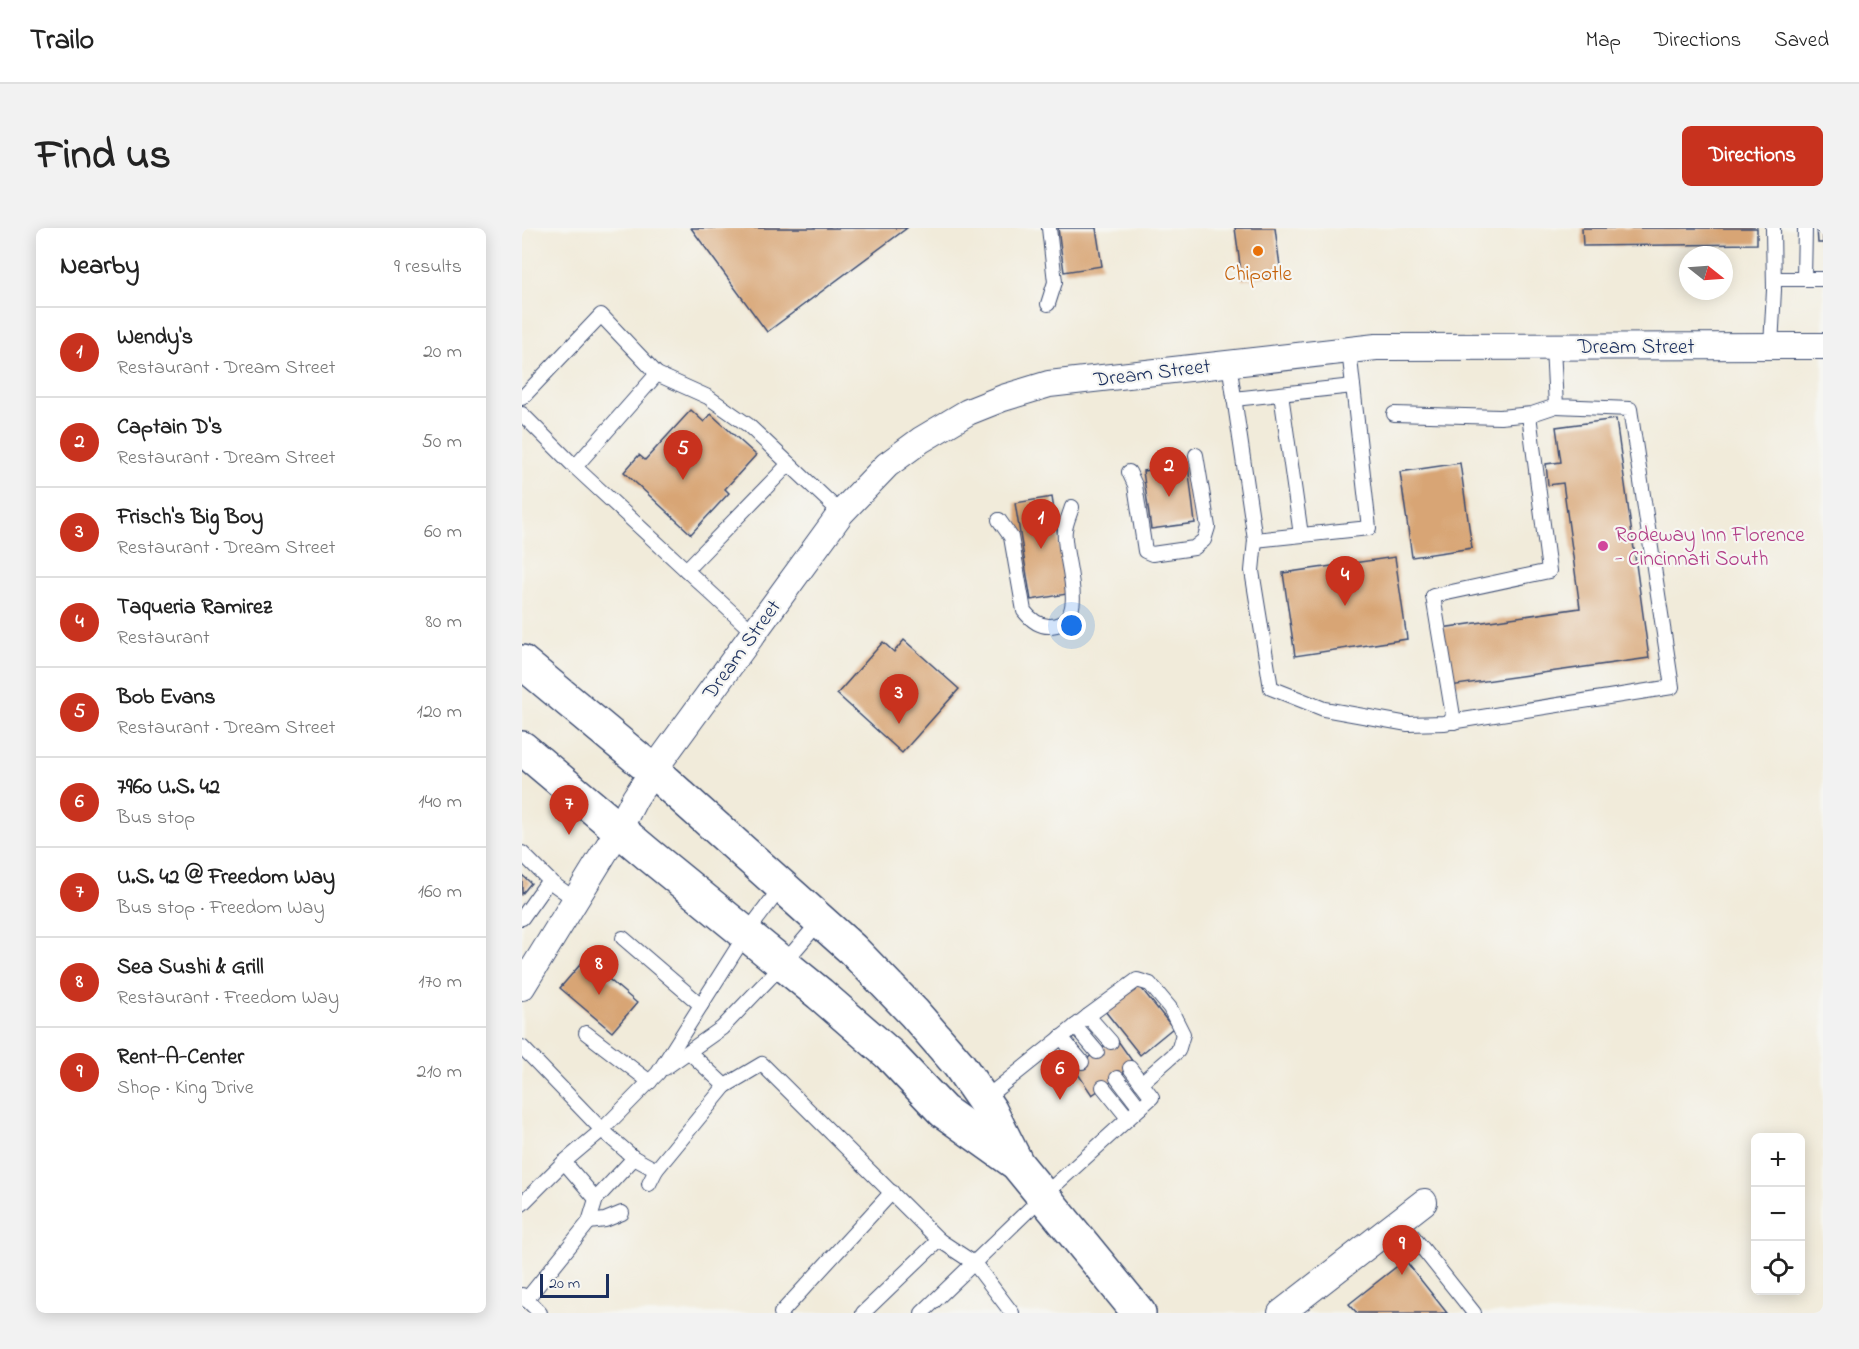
<!DOCTYPE html>
<html lang="en">
<head>
<meta charset="utf-8">
<style>
  body { margin:0; font-family:"Indie Flower",sans-serif; background:#f2f2f2; color:#222 }
  .controls { position:absolute; right:18px; bottom:18px; display:grid; overflow:hidden; border-radius:9px; box-shadow:0 3px 15px #0003 }
  .controls button { width:54px; height:54px; display:grid; place-items:center; padding:0; border:0; border-bottom:2px solid #e0e0e0; background:#fff; color:#222; font:30px sans-serif }
  .compass { position:absolute; left:1157px; top:18px; width:54px; height:54px; border-radius:50%; background:#fff; box-shadow:0 3px 15px #0003; rotate:107deg }
  .scale { position:absolute; left:18px; bottom:15px; width:69px; box-sizing:border-box; padding-left:6px; border:3px solid #1b2f5e; border-top:0; font-size:16px; line-height:21px; white-space:nowrap; color:#1b2f5e; -webkit-text-stroke:4px #f6f6f2; paint-order:stroke }
  .you { position:absolute; left:550px; top:398px; width:21px; height:21px; margin:-15px; border:4px solid #fff; border-radius:50%; background:#1a73e8; box-shadow:0 0 0 9px #1a73e833 }
  .badge { display:grid; place-items:center; width:39px; height:39px; border-radius:50%; background:#c8321e; color:#fff; font-size:20px; font-weight:700 }
  .pin { position:absolute; translate:-50% -50px; filter:drop-shadow(0 2px 3px #0008) }
  .pin::after { content:''; position:absolute; top:32px; width:21px; height:18px; background:inherit; clip-path:polygon(0 0,100% 0,50% 100%) }
  .list { margin:0; padding:0; list-style:none }
  h2 { display:flex; justify-content:space-between; align-items:center; height:78px; margin:0; padding:0 24px; font-size:26px }
  h2 small { font-size:20px; font-weight:400; color:#767676 }
  .list li { display:grid; grid-template-columns:39px 1fr auto; gap:18px; align-items:center; box-sizing:border-box; height:90px; padding:0 24px; border-top:2px solid #e0e0e0 }
  .list b { display:block; font-size:22px; white-space:nowrap }
  .list p { margin:0; font-size:20px; white-space:nowrap; color:#767676 }
  .list em { font-size:20px; font-style:normal; color:#767676 }
  .icon { flex:none; width:33px; height:33px; fill:none; stroke:currentColor; stroke-width:2; stroke-linecap:round; stroke-linejoin:round }
  .map { position:relative; flex:none; width:1301px; height:1085px; overflow:hidden; border-radius:9px }
  header { display:flex; align-items:center; gap:36px; box-sizing:border-box; height:84px; padding:0 30px; background:#fff; border-bottom:2px solid #e0e0e0 }
  header strong { font-size:28px }
  nav { display:flex; gap:33px; margin-inline-start:auto; font-size:21px }
  .intro { display:flex; align-items:center; justify-content:space-between; box-sizing:border-box; height:144px; padding:0 36px }
  h1 { margin:0; font-size:42px }
  .button { padding:15px 27px; border-radius:9px; background:#c8321e; color:#fff; font-size:21px; font-weight:700 }
  main { display:flex; gap:36px; padding:0 36px }
  aside { flex:1; background:#fff; border-radius:9px; box-shadow:0 3px 15px #0003 }
  .map>svg:first-child { display:block }
  .building { fill:#d8a574 }
  .lines { fill:none; stroke-linecap:round; stroke-linejoin:round }
  .lane-casing { stroke:#3b4b71; stroke-width:16 }
  .street-casing { stroke:#3b4b71; stroke-width:28 }
  .primary-casing { stroke:#3b4b71; stroke-width:36 }
  .lane { stroke:#fff; stroke-width:14 }
  .street { stroke:#fff; stroke-width:26 }
  .primary { stroke:#fff; stroke-width:33 }
  .food-dot { fill:#e8710a; stroke:#f6f6f2; stroke-width:2 }
  .hotel-dot { fill:#d1479c; stroke:#f6f6f2; stroke-width:2 }
  .labels { text-anchor:middle; stroke-width:4.5; stroke-linejoin:round; paint-order:stroke }
  .food-label { font-size:21px; fill:#c56008; stroke:#f6f6f2 }
  .street-label { font-size:21px; fill:#1b2f5e; stroke:#f6f6f2 }
  .hotel-label { font-size:21px; fill:#b23c85; stroke:#f6f6f2; text-anchor:start }
</style>
</head>
<body>
<header>
<strong>Trailo</strong>
<nav><a>Map</a><a>Directions</a><a>Saved</a></nav>
</header>
<div class="intro"><h1>Find us</h1><a class="button">Directions</a></div>
<main>
<aside>
<h2>Nearby<small>9 results</small></h2>
<ul class="list">
<li><span class="badge">1</span><div><b>Wendy's</b><p>Restaurant · Dream Street</p></div><em>20 m</em></li>
<li><span class="badge">2</span><div><b>Captain D's</b><p>Restaurant · Dream Street</p></div><em>50 m</em></li>
<li><span class="badge">3</span><div><b>Frisch's Big Boy</b><p>Restaurant · Dream Street</p></div><em>60 m</em></li>
<li><span class="badge">4</span><div><b>Taqueria Ramirez</b><p>Restaurant</p></div><em>80 m</em></li>
<li><span class="badge">5</span><div><b>Bob Evans</b><p>Restaurant · Dream Street</p></div><em>120 m</em></li>
<li><span class="badge">6</span><div><b>7960 U.S. 42</b><p>Bus stop</p></div><em>140 m</em></li>
<li><span class="badge">7</span><div><b>U.S. 42 @ Freedom Way</b><p>Bus stop · Freedom Way</p></div><em>160 m</em></li>
<li><span class="badge">8</span><div><b>Sea Sushi &amp; Grill</b><p>Restaurant · Freedom Way</p></div><em>170 m</em></li>
<li><span class="badge">9</span><div><b>Rent-A-Center</b><p>Shop · King Drive</p></div><em>210 m</em></li>
</ul>
</aside>
<div class="map">
<svg width="1301" height="1085" viewBox="0 0 1301 1085">
  <rect width="100%" height="100%" fill="#f6f6f2"/>
  <filter id="ink" filterUnits="userSpaceOnUse"><feTurbulence type="fractalNoise" baseFrequency=".0167" numOctaves="2"/><feDisplacementMap in="SourceGraphic" scale="12" xChannelSelector="R" yChannelSelector="G"/><feConvolveMatrix kernelMatrix="1 2 1 2 8 2 1 2 1" color-interpolation-filters="sRGB"/></filter>
  <filter id="wash" filterUnits="userSpaceOnUse"><feTurbulence type="fractalNoise" baseFrequency=".008" numOctaves="4" result="noise"/><feDisplacementMap in="SourceGraphic" scale="24" xChannelSelector="R" yChannelSelector="G"/><feGaussianBlur stdDeviation="1.35" result="paint"/><feColorMatrix in="noise" values="0 0 0 0 0 0 0 0 0 0 0 0 0 0 0 0 0 1.4 0 .05"/><feComposite in="paint" operator="in"/></filter>
  <g filter="url(#wash)">
    <rect width="100%" height="100%" fill="#f1ebda"/>
    <g id="blocks">
      <g class="building">
        <polygon points="169,0 385,0 245,104"/>
        <polygon points="536,0 574,0 580,38 542,44"/>
        <polygon points="713,0 753,0 759,46 720,52"/>
        <polygon points="1060,0 1235,0 1235,16 1061,18"/>
        <polygon points="1295,0 1301,0 1301,15 1296,15"/>
        <polygon points="169,182 182,194 189,186 234,227 203,261 207,265 169,306 102,244 117,227 123,232"/>
        <polygon points="1094,191 1127,430 928,458 920,400 1058,380 1041,255 1026,257 1024,236 1039,234 1034,199"/>
        <polygon points="938,235 950,320 890,329 878,244"/>
        <polygon points="666,237 673,295 629,301 621,243"/>
        <polygon points="530,269 545,366 509,372 493,275"/>
        <polygon points="873,329 885,411 773,428 761,345"/>
        <polygon points="382,412 437,461 380,525 315,466 361,414 372,424"/>
        <polygon points="0,647 9,655 0,666"/>
        <polygon points="63,731 115,775 90,804 38,760"/>
        <polygon points="616,756 651,800 618,827 583,783"/>
        <polygon points="594,810 613,837 570,867 552,840"/>
        <polygon points="883,1032 925,1085 835,1085 827,1076"/>
      </g>
    </g>
  </g>
  <g filter="url(#ink)">
    <use href="#blocks" fill-opacity="0" stroke="#3b4b71" stroke-width="1.5"/>
    <g class="lines">
      <defs>
        <g id="lane">
          <polyline points="1283,0 1282,51 1301,51"/>
          <polyline points="1252,51 1282,51"/>
          <polyline points="526,76 533,54 527,0"/>
          <polyline points="1249,118 1252,62 1251,0"/>
          <polyline points="707,135 733,312 847,300 827,122"/>
          <polyline points="759,166 779,307"/>
          <polyline points="0,170 79,87 135,146"/>
          <polyline points="712,171 831,158"/>
          <polyline points="0,186 53,239"/>
          <polyline points="872,186 978,189 1010,186 1034,178"/>
          <polyline points="607,244 613,257 623,323 630,326 672,320 682,312 686,299 674,227"/>
          <path d="M477 292 489 309 502 383C509 392 517 399 529 398 571 394 539 326 543 302 544 294 548 286 550 279"/>
          <polyline points="733,312 730,343 749,460 802,481 886,496 922,495 1150,459 1108,181 1034,178 1031,119"/>
          <polyline points="164,342 267,236"/>
          <polyline points="231,404 53,239 135,146 186,169 226,197 319,285"/>
          <polyline points="932,494 911,368 1027,343 1007,187"/>
          <polyline points="0,625 30,655 54,672"/>
          <polyline points="0,690 27,652"/>
          <polyline points="101,710 179,777"/>
          <polyline points="566,788 615,752 628,756 648,780 661,806 656,823 619,855"/>
          <polyline points="553,798 575,824"/>
          <polyline points="64,805 128,854"/>
          <polyline points="539,809 560,834"/>
          <polyline points="0,819 80,902 112,930 134,942 203,858"/>
          <polyline points="167,824 203,858 240,836 417,1012 341,1085"/>
          <polyline points="143,840 200,800 261,736 298,693"/>
          <polyline points="595,850 618,880"/>
          <polyline points="581,859 606,890"/>
          <polyline points="461,872 566,788 589,814"/>
          <polyline points="42,934 74,971"/>
          <polyline points="127,956 134,942"/>
          <polyline points="0,976 42,934 80,902 136,845 224,706 260,658"/>
          <polyline points="878,992 952,1085"/>
          <polyline points="67,994 83,992 100,985"/>
          <polyline points="417,1012 452,1035 490,1085"/>
          <polyline points="0,1067 18,1085"/>
          <polyline points="4,1072 67,994 74,971 112,930"/>
          <polyline points="259,1085 370,964"/>
          <polyline points="400,1085 521,968 630,869 608,840"/>
        </g>
        <g id="street">
          <polyline points="0,759 97,601 113,570 131,543 319,285 365,237 399,212 446,184 481,170 527,156 854,119 1301,118"/>
          <polyline points="759,1085 902,974"/>
        </g>
        <g id="primary">
          <polyline points="0,434 131,543 330,721 392,785 437,837 468,882 495,936 617,1085"/>
          <polyline points="0,520 126,626 298,766 367,826 421,883 491,933"/>
        </g>
      </defs>
      <use href="#lane" class="lane-casing"/>
      <use href="#street" class="street-casing"/>
      <use href="#primary" class="primary-casing"/>
      <use href="#lane" class="lane"/>
      <use href="#street" class="street"/>
      <use href="#primary" class="primary"/>
    </g>
  </g>
  <circle class="food-dot" cx="736" cy="23" r="6"/>
  <circle class="hotel-dot" cx="1081" cy="318" r="6"/>
  <g class="labels">
    <g class="food-label">
      <text x="736" y="52">Chipotle</text>
    </g>
    <g class="street-label">
      <text x="1114" y="125">Dream Street</text>
      <text transform="translate(630 144) rotate(-7)" y="7">Dream Street</text>
      <text transform="translate(219 421) rotate(-54)" y="7">Dream Street</text>
    </g>
    <g class="hotel-label">
      <text x="1093" y="313">Rodeway Inn Florence<tspan x="1093" dy="24">- Cincinnati South</tspan></text>
    </g>
  </g>
</svg>
<div class="controls">
<button>+</button>
<button>−</button>
<button><svg class="icon" aria-label="locate" viewBox="0 0 24 24"><circle cx="12" cy="12" r="6"/><path d="M12 2v4M12 18v4M2 12h4M18 12h4"/></svg></button>
</div>
<svg class="compass" viewBox="-18 -18 36 36"><path d="M0-13l5 13h-10z" fill="#e53935"/><path d="M0 13l5-13h-10z" fill="#767676"/></svg>
<div class="scale">20 m</div>
<div class="you"></div>
<div class="pin badge" style="left:519px;top:321px">1</div>
<div class="pin badge" style="left:647px;top:269px">2</div>
<div class="pin badge" style="left:377px;top:496px">3</div>
<div class="pin badge" style="left:823px;top:378px">4</div>
<div class="pin badge" style="left:161px;top:252px">5</div>
<div class="pin badge" style="left:538px;top:872px">6</div>
<div class="pin badge" style="left:47px;top:607px">7</div>
<div class="pin badge" style="left:77px;top:767px">8</div>
<div class="pin badge" style="left:880px;top:1047px">9</div>
</div>
</main>
</body>
</html>
